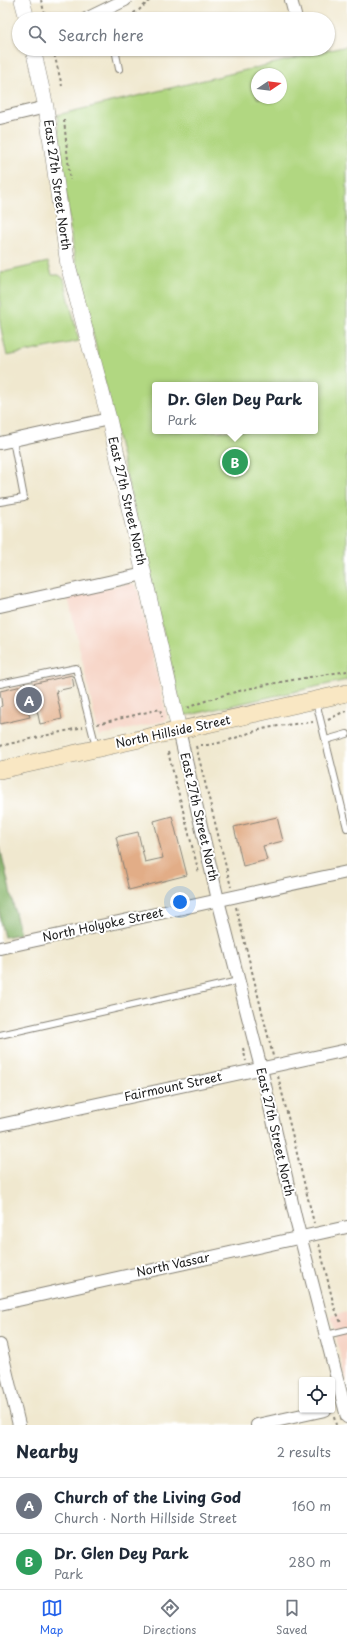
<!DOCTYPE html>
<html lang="en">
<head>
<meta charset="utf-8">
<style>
  body { margin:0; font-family:"Playpen Sans",sans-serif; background:#f2f2f3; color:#1f2937 }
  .controls { position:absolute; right:12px; bottom:12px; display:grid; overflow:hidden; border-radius:4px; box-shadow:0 1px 3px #0004 }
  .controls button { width:36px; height:36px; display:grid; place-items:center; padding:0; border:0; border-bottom:1px solid #e0e1e3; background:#fff; color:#1f2937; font:20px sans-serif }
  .compass { position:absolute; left:251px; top:68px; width:36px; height:36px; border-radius:50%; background:#fff; box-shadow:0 1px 3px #0004; rotate:77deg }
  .you { position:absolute; left:180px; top:902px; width:14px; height:14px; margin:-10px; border:3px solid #fff; border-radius:50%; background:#1a73e8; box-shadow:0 0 0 6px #1a73e833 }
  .badge { display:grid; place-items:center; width:26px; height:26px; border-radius:50%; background:#2563eb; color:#fff; font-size:13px; font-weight:700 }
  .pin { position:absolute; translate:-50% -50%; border:2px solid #fff; box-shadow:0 1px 4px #0006 }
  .popup { position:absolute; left:152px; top:382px; width:166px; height:52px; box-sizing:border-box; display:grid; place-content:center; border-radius:4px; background:#fff; filter:drop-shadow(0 1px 3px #0005); font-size:13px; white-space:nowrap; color:#747a83 }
  .popup b { font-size:15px; color:#1f2937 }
  .popup::after { content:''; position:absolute; left:50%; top:100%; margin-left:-8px; border:8px solid transparent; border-top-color:#fff }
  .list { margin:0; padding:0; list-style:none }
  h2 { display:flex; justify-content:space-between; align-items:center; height:52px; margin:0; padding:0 16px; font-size:17px }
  h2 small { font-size:13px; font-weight:400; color:#747a83 }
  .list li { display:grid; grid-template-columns:26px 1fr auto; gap:12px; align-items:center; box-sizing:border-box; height:56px; padding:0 16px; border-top:1px solid #e0e1e3 }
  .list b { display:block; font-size:15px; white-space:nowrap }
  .list p { margin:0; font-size:13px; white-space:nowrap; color:#747a83 }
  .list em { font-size:13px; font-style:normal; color:#747a83 }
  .icon { flex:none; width:22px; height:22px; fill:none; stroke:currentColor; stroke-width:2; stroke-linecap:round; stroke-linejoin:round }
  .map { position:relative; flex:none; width:347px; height:1425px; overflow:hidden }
  .search { position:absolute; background:#fff; box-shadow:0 1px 3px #0004; left:12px; right:12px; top:12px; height:44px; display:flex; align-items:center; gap:10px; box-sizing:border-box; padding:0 14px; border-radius:22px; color:#747a83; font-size:15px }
  .sheet { height:164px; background:#fff }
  nav { display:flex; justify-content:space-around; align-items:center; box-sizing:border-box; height:56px; border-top:1px solid #e0e1e3; background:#fff; font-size:11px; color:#747a83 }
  nav a { display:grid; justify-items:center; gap:2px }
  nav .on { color:#2563eb }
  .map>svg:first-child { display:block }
  .built { fill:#f6d2c3 }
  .green { fill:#b1d781; stroke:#667a4e; fill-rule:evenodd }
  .forest { fill:#8cb86f; stroke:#546a46 }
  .building { fill:#e2ad87 }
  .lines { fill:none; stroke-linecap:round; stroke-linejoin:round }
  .service-casing { stroke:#868276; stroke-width:8 }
  .minor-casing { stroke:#868276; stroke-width:14 }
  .tertiary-casing { stroke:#868276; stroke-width:16 }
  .secondary-casing { stroke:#868276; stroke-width:18 }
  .path { stroke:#868276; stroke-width:2; stroke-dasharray:3 3; stroke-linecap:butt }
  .service { stroke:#fff; stroke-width:6 }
  .minor { stroke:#fff; stroke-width:12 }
  .tertiary { stroke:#fff; stroke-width:15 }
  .secondary { stroke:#f9e7c3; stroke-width:17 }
  .labels { text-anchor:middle; stroke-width:4; stroke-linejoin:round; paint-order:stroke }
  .street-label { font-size:12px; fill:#1c1c1c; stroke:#fff }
</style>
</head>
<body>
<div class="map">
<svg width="347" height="1425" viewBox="0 0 347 1425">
  <rect width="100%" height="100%" fill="#fff"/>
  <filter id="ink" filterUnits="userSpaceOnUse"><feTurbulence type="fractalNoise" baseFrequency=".025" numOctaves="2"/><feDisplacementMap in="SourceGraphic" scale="8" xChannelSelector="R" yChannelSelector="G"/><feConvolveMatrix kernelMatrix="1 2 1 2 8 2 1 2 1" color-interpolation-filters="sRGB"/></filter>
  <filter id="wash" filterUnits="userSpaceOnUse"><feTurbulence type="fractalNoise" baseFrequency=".012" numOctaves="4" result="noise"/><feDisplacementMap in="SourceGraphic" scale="16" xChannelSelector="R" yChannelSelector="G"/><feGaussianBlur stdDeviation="0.9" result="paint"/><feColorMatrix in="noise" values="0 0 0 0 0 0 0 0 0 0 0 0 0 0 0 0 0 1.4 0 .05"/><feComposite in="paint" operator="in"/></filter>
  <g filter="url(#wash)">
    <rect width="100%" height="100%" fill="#f0e8cf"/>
    <g class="built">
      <polygon points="130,583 135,585 138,590 167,717 165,721 99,736 68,597"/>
      <polygon points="347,1312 347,1383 331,1316"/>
    </g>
    <g class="green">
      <path d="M347 46V680L189 715H184L182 711 72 245 57 115ZM257 74H281V98H257ZM155 385H315V431H155Z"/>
      <polygon points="48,262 52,275 59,275 64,279 79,341 7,356 0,324 0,273"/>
    </g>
    <polygon class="forest" points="0,847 20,934 4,937 0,920"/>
    <g id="blocks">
      <g class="building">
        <polygon points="72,675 74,687 56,691 62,719 40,724 37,710 28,712 30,717 0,724 0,707 2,706 0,691 22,686 25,699 35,696 32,684"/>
        <polygon points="172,816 187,875 129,890 116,837 138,832 145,862 163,858 154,821"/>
        <polygon points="277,817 283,841 263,846 267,860 243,866 234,827"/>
      </g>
    </g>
  </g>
  <g filter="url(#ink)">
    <use href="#blocks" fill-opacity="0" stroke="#868276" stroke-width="1"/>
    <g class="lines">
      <defs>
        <g id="service">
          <polyline points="115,49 119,69"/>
          <polyline points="0,502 24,498 13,440"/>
          <polyline points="0,684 76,668 96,747"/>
          <polyline points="316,702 347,828"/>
          <polyline points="326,740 347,734"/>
          <polyline points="0,1035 238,981"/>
          <polyline points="326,1335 347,1330"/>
        </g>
        <g id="minor">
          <polyline points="291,0 296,19"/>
          <polyline points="86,19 125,0"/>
          <polyline points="0,118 46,107"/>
          <polyline points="0,443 109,419"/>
          <polyline points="0,606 144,574"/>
          <polyline points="179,730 218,900 261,1068 296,1220 347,1417"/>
          <polyline points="0,948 347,872"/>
          <polyline points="0,1125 347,1050"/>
          <polyline points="0,1304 347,1227"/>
          <polyline points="0,1345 19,1425"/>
          <polyline points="257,1425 325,1410"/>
        </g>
        <g id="tertiary">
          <polyline points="22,0 27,19"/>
          <polyline points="33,49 46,107 68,265 109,419 179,730"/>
        </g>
        <polyline id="secondary" points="0,770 347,693"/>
      </defs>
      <use href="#service" class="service-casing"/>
      <use href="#minor" class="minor-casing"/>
      <use href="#tertiary" class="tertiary-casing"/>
      <use href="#secondary" class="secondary-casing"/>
      <g class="path">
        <polyline points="41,0 46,19"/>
        <polyline points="123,19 139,10 150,0"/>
        <polyline points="53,49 62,86"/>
        <polyline points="64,120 70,180"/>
        <path d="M187 708C237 687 293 680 347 671"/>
        <polyline points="328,720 341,713 347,711"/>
        <polyline points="97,724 160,709 162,717"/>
        <path d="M200 745C221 746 242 734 263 729 280 725 296 724 313 722"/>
        <polyline points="0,746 83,727"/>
        <polyline points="196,746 231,887"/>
        <polyline points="168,752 199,873"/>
        <polyline points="236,907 273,1056"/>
        <polyline points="243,1048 246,1061"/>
        <polyline points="278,1076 314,1223"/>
        <polyline points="319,1244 334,1306 341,1323"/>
        <polyline points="334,1417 336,1425"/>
      </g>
      <use href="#service" class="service"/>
      <use href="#minor" class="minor"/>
      <use href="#tertiary" class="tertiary"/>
      <use href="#secondary" class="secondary"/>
    </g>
  </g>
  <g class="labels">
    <g class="street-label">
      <text transform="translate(57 185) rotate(82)" y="4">East 27th Street North</text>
      <text transform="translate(127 501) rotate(77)" y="4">East 27th Street North</text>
      <text transform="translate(173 732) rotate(-12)" y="4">North Hillside Street</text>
      <text transform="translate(199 817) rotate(77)" y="4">East 27th Street North</text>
      <text transform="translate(103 925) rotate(-12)" y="4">North Holyoke Street</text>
      <text transform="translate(173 1087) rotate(-12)" y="4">Fairmount Street</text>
      <text transform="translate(275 1132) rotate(77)" y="4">East 27th Street North</text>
      <text transform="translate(173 1265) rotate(-12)" y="4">North Vassar</text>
    </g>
  </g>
</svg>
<div class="controls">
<button><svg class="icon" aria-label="locate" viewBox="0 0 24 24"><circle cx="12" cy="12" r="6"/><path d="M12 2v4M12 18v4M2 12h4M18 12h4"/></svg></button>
</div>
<svg class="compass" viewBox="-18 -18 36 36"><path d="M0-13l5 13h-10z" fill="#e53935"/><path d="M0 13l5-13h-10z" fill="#747a83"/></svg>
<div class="you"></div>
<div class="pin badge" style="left:29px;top:700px;background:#6b7280">A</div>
<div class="pin badge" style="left:235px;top:462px;background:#2e9e5b">B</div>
<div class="popup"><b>Dr. Glen Dey Park</b>Park</div>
<div class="search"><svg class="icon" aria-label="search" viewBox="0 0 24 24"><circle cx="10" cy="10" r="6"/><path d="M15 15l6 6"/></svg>Search here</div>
</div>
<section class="sheet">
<h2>Nearby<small>2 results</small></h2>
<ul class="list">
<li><span class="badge" style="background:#6b7280">A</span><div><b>Church of the Living God</b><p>Church · North Hillside Street</p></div><em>160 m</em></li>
<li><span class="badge" style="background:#2e9e5b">B</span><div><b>Dr. Glen Dey Park</b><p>Park</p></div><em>280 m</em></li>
</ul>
</section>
<nav>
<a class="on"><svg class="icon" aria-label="map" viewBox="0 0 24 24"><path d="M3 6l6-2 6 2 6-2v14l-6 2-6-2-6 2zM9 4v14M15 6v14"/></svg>Map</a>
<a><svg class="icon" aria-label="directions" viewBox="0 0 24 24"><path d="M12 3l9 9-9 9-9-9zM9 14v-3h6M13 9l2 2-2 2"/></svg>Directions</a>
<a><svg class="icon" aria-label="saved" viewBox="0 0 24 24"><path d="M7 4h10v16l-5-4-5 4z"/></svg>Saved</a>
</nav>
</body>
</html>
